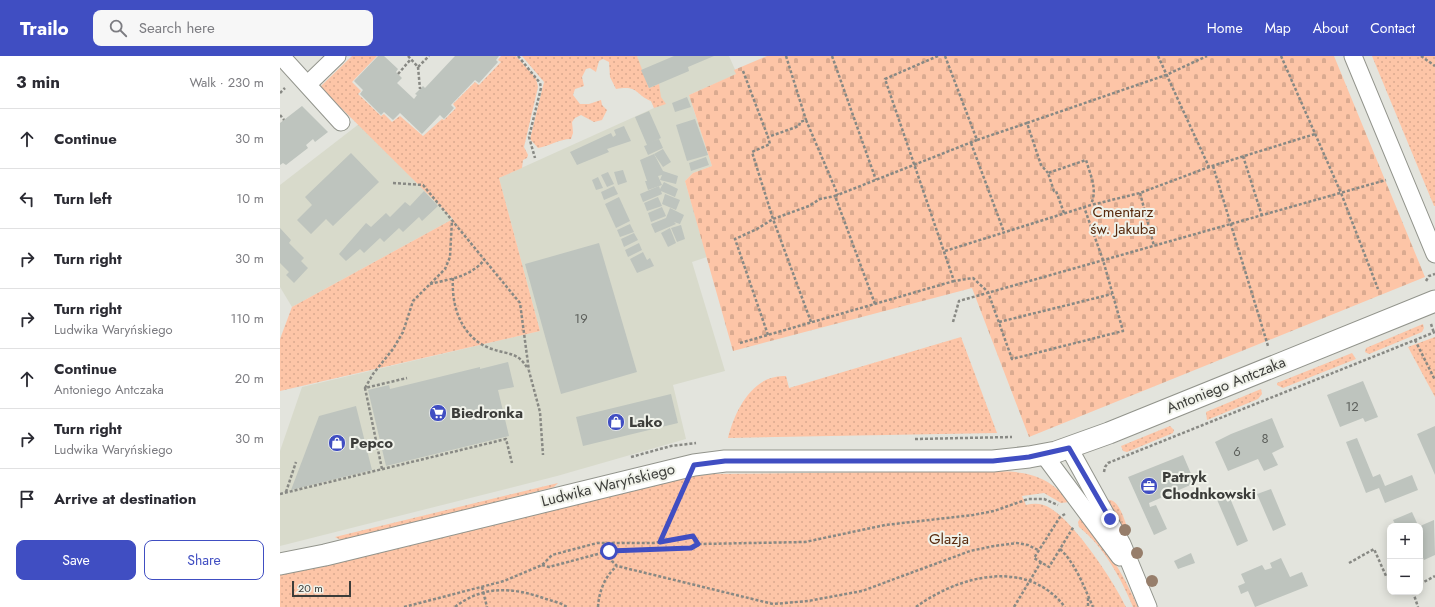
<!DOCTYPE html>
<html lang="en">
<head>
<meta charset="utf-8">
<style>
  body { margin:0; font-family:Jost,sans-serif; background:#f7f7f7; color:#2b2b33 }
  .controls { position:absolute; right:12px; bottom:12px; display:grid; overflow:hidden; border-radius:8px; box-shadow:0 2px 10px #0003 }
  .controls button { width:36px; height:36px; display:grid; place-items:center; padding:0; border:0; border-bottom:1px solid #e1e1e2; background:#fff; color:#2b2b33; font:20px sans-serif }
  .scale { position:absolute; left:12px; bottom:10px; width:59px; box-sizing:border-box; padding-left:4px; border:2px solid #3c3d3a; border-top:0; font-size:11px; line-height:14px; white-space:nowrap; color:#3c3d3a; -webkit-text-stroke:3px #f0f2ea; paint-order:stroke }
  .stop { position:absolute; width:12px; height:12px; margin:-9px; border:3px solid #404ec2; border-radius:50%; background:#fff }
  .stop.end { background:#404ec2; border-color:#fff; box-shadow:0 1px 4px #0008 }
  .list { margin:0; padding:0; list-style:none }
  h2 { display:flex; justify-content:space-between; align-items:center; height:52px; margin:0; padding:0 16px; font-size:17px }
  h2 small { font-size:13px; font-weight:400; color:#7c7c81 }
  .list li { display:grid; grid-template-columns:26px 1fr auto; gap:12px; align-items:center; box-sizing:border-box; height:60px; padding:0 16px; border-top:1px solid #e1e1e2 }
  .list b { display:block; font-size:15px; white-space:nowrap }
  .list p { margin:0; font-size:13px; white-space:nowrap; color:#7c7c81 }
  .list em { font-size:13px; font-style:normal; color:#7c7c81 }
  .actions { display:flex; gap:8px; padding:12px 16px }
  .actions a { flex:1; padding:9px 0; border:1px solid #404ec2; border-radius:8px; text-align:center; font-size:14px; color:#404ec2 }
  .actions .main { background:#404ec2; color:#fff }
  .icon { flex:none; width:22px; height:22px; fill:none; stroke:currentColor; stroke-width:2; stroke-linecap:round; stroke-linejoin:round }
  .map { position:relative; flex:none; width:1155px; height:551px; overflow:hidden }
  header { display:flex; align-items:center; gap:24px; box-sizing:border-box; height:56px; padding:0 20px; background:#404ec2; color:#fff }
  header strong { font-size:19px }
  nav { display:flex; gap:22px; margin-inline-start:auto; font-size:14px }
  .search { width:280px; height:36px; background:#f7f7f7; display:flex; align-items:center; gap:10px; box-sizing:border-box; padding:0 14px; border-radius:8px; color:#7c7c81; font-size:15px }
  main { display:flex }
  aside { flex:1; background:#fff }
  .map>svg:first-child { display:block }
  .built { fill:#d8dacb }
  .green { fill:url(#green-dots) }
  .cemetery { fill:url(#cemetery-stones) }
  .building { fill:#bec4be }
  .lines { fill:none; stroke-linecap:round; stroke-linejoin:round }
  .minor-casing { stroke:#92948c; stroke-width:19 }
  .tertiary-casing { stroke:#92948c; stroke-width:23 }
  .path { stroke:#888984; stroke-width:2.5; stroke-dasharray:3 2; stroke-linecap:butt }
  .minor { stroke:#fff; stroke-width:17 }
  .tertiary { stroke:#fff; stroke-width:21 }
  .tree { fill:#977e6b }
  .route { stroke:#404ec2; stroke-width:5 }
  .labels { text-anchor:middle; stroke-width:4; stroke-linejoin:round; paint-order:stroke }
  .number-label { font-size:13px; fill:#5c5f5b }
  .park-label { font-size:15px; fill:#582b0e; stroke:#f0f2ea }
  .street-label { font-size:15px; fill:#3c3d3a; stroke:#f0f2ea }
  .poi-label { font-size:15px; font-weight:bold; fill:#3c3d3a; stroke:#f0f2ea; text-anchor:start }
</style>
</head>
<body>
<header>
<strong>Trailo</strong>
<div class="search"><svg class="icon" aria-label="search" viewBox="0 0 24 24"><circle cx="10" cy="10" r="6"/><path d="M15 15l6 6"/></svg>Search here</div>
<nav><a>Home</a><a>Map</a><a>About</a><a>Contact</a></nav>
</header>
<main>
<aside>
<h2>3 min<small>Walk · 230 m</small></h2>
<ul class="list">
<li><svg class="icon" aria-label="ahead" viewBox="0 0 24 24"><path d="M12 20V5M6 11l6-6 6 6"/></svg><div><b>Continue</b></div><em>30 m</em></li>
<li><svg class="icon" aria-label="left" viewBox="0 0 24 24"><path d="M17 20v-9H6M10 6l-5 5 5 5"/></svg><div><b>Turn left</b></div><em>10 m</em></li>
<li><svg class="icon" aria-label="right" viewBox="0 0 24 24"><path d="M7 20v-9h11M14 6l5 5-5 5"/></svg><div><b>Turn right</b></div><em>30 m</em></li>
<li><svg class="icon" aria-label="right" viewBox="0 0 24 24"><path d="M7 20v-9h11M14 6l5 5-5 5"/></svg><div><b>Turn right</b><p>Ludwika Waryńskiego</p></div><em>110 m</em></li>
<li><svg class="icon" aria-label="ahead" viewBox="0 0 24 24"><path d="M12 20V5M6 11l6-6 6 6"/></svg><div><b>Continue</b><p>Antoniego Antczaka</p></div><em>20 m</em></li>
<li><svg class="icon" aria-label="right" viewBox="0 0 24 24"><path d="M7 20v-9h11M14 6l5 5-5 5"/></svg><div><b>Turn right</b><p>Ludwika Waryńskiego</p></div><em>30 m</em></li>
<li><svg class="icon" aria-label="arrive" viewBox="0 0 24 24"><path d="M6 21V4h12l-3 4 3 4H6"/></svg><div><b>Arrive at destination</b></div></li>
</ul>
<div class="actions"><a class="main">Save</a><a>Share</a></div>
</aside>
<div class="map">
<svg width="1155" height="551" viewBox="0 0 1155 551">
  <defs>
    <pattern id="green-dots" width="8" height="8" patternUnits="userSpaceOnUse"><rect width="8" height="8" fill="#fdc5a7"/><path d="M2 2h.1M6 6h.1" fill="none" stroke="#daaa90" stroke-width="1.8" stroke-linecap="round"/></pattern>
    <pattern id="cemetery-stones" width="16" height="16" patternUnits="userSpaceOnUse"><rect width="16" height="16" fill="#fdc5a7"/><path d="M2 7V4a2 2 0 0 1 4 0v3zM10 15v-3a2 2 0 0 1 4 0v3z" fill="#daaa90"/></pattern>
  </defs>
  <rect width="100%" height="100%" fill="#e3e4dd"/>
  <g class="built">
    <polygon points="352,0 449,0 457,18 409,39 432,110 413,117 405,125 427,201 412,206 445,315 393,329 406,383 277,420 0,490 0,395 22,331 260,275 219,122 374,52"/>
    <polygon points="79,68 173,163 12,251 0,231 0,129"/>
  </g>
  <g class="green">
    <polygon points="72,0 97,0 72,26 81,35 78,38 101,60 104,58 112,66 120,60 143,80 162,63 164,64 176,52 173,48 195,26 199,29 221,6 218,4 221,0 236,0 256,22 258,31 244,91 248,99 247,102 243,104 242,112 219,122 260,275 0,335 0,283 12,251 173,163 42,33 41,30"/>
    <path d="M242 0H357L369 32 379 28 381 41 386 48 374 52 371 45C354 38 359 29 336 33L330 21 329 6 323 3 319 5 316 16 310 12 306 13 302 21 304 30 295 33 293 39 300 48H309L321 44 322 49 327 54 322 64 314 66 301 59 295 62 292 66 293 77 291 83C279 83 270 90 258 92L250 83 264 26Z"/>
    <polygon points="1092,0 1155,0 1155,150 1154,150"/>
    <polygon points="1143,268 1144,272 1142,276 1089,298 1085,296 1086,292"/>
    <path d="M681 281 717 377 448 382C455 354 473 318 506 320L509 332Z"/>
    <polygon points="1155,281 1155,341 1128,291"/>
    <polygon points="1072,297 1076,303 1003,332 997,329 997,327"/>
    <polygon points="981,333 982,338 978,343 927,364 926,356"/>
    <polygon points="890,370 894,374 893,377 847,396 843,395 841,390"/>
    <path d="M703 415C739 415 766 415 789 446L781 447 764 437 742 440 746 449C754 447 762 447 770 452 794 466 834 525 846 551H0V517L45 510 396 422 433 418Z"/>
    <polygon points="278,427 274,431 63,485 55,481"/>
    <path d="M826 444C839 441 844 464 848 473L840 471Z"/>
    <path d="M802 459C824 488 843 517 858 551H853C841 522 824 491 799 471L798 466Z"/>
  </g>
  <polygon class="cemetery" points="487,0 1054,0 1145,221 749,381 692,232 453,295 405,125 413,117 432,110 409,39 456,18 454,14"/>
  <g class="building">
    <polygon points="98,0 104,0 118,13 116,16 122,22 117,27 134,43 137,39 135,38 143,30 145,32 175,0 219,0 216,4 218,6 199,27 195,24 171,49 174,52 164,63 160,59 142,78 120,57 113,64 104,56 101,59 80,38 83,34 74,25"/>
    <polygon points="394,0 434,0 408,11 409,15 369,32 361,14"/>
    <polygon points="407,41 411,51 395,56 392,47"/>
    <polygon points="22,50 48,76 35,86 33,83 26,89 28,92 6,109 3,107 0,109 0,67"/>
    <polygon points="369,55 381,82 372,86 379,83 383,92 368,99 364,90 367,89 355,61"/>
    <polygon points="415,63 428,99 407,105 396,69"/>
    <polygon points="344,70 351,85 327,93 329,96 297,109 290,96 331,77 333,81 336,79 334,74"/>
    <polygon points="383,93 391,106 383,111 374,98"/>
    <polygon points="71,97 99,126 53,170 46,163 31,178 17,164 32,149 25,141"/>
    <polygon points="374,98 383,115 398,120 396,128 380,124 382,119 378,120 382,129 368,134 365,125 367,125 360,104"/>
    <polygon points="426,101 429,109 411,115 409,107"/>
    <polygon points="343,114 347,126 338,129 334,116"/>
    <polygon points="328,116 334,128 327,131 321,119"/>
    <polygon points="318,121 323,132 316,134 312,124"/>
    <polygon points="384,126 398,133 395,141 381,135 382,138 363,146 360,138 379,130 380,133"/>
    <polygon points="334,130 338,138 324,144 321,136"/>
    <polygon points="144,135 158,150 142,165 139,161 123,176 119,172 104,186 100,182 84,197 80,193 66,205 59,198 86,167 91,171 106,157 110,161 125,146 130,150"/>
    <polygon points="385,138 400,144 396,154 382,148"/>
    <polygon points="339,141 350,165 336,172 325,148"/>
    <polygon points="378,141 382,150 367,155 364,147"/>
    <polygon points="382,151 386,160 371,166 368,157"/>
    <polygon points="390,152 404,159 400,168 394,166 396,168 375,177 371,168 386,162"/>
    <polygon points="350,168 354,176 340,181 337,174"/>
    <polygon points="401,169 405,183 397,186 391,172"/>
    <polygon points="0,172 11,184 9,187 24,202 21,205 28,212 14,227 6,219 9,216 0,207"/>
    <polygon points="390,172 396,187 388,191 381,177"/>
    <polygon points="354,177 358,184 344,191 341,183"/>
    <polygon points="319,187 357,316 281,338 245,208"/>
    <polygon points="359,187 362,194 348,201 345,194"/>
    <polygon points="363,196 367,204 370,202 374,210 357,217 350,203"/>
    <polygon points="228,306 234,331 218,334 229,380 106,410 88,334 109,329 110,333 200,311 200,313"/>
    <polygon points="1083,325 1098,361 1085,366 1083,362 1060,371 1047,339"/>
    <polygon points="391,338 398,367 303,390 296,361"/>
    <polygon points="76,350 92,414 11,434 39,360"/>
    <polygon points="992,362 1004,391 992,397 998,409 984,415 978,403 948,415 935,386 951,378"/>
    <polygon points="1155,370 1155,419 1137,378"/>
    <polygon points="1077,382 1093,421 1100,418 1105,430 1132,419 1138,434 1105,447 1099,432 1086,437 1066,386"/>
    <polygon points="903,399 915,427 869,447 870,451 876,449 887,473 874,479 848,421"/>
    <polygon points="991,433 1006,469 993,475 977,438"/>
    <polygon points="947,435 968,485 957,490 935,439"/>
    <polygon points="1132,456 1137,467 1129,470 1116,470 1113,464"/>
    <polygon points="1154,464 1155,499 1144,504 1140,495 1140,470"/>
    <polygon points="911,497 915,507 898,513 894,505"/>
    <polygon points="1001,502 1010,521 1022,516 1028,530 975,551 968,535 961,538 958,530 965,527 961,518 982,509 985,514 992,512 990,507"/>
  </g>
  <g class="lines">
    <defs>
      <g id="minor">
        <polyline points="1,0 61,66"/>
        <polyline points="1073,0 1155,198"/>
        <polyline points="28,28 57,0"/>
        <polyline points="789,392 842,488 868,551"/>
        <polyline points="764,399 840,501"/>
      </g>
      <polyline id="tertiary" points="0,508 45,499 414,409 445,405 713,405 749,401 776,396 829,377 1155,245"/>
    </defs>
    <use href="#minor" class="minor-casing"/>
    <use href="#tertiary" class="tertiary-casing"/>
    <g class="path">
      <polyline points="128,0 138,11 149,0"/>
      <polyline points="238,0 260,27 261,32 249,81 255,102"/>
      <polyline points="506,0 526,64"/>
      <polyline points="552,0 596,124"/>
      <polyline points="658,0 605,23 674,225 693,222 708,236 732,303 843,275 823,204 804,151"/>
      <polyline points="665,0 697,84 747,67 761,109 768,117"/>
      <polyline points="878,0 929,111"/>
      <polyline points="1001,0 1061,137 1098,233"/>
      <polyline points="1141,0 1155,10"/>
      <polyline points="138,11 140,33"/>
      <polyline points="463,15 488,81"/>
      <polyline points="118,18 131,3"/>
      <polyline points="0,37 5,32"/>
      <polyline points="0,59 4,64"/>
      <polyline points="747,67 886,19 927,0"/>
      <polyline points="691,87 724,176"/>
      <polyline points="963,100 982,160"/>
      <polyline points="933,110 988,290"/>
      <polyline points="113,127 143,129 240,247 249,315 260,356 263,399"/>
      <polyline points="860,137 874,190"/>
      <path d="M784 157 776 135H774L768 117 806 104C810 118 818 134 811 148"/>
      <polyline points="665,195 811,149 860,137 929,111 1035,78"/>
      <path d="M173 222C171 251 182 283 212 293 230 299 238 296 248 313"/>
      <polyline points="1146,225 1149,220 1155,218"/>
      <path d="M150 228C169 223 191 221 204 204"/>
      <polyline points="595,248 555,140 697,84"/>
      <polyline points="531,266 493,163 529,150 540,143 555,140"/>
      <polyline points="673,266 679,245 1106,124"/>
      <polyline points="719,266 832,238"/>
      <polyline points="1151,268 1154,277"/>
      <polyline points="488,279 455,183 477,173 493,163 472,96 490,88 488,81 519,70 520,66 526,64 558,139"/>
      <polyline points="1135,284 1155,324"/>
      <polyline points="460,287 674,225"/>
      <polyline points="85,332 93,318 113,293 123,276 133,245 165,213 170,201 172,164"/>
      <polyline points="635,383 732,381"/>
      <polyline points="351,401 391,390 416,387"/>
      <polyline points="102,413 85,332 127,322"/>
      <polyline points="824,416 825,411 828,407 1155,276"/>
      <polyline points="6,436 16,406"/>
      <polyline points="0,438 226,383 232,407"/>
      <polyline points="785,458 780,461 754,502 769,511 794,470"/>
      <polyline points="381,486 404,432"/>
      <path d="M780 493C796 508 804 531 813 551"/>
      <polyline points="329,495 332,505 337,510 493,548 528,545 582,535 690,495 714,490 737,487 748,489 758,494"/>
      <polyline points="1069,507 1094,493 1106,520 1110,518"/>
      <polyline points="262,509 269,511 329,495 411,492 419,488 525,486 605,469 693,459 714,455 748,443 764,443 778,449"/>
      <polyline points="1140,528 1155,520"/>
      <polyline points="202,531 207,551"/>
      <polyline points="1133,536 1138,551"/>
      <polyline points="808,542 808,551"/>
      <polyline points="124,551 224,525 262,509 272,499 317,487 374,487 413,480 419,488"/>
      <path d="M175 551C203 529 233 531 266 543 273 545 281 547 287 551"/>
      <path d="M318 551C319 535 325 520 337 510"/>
      <path d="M636 551C680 519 747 502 785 551"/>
      <polyline points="734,551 761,506"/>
    </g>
    <use href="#minor" class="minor"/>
    <use href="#tertiary" class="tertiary"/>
  </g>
  <g class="tree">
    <circle cx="845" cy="474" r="6"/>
    <circle cx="857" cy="497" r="6"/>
    <circle cx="872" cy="525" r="6"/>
  </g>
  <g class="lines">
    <polyline class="route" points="329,495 411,492 418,488 413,480 380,486 414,409 445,405 713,405 749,401 789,392 830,463"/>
  </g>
  <defs>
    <symbol id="supermarket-disc" viewBox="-11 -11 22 22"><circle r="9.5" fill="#404ec2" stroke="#f0f2ea"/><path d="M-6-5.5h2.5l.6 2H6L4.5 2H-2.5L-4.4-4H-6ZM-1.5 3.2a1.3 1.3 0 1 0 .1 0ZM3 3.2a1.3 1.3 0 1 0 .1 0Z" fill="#fff"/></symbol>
    <symbol id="shop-disc" viewBox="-11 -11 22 22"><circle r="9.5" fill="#404ec2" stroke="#f0f2ea"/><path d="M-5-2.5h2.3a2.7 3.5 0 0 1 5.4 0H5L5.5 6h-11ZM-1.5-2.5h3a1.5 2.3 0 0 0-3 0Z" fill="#fff"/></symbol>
    <symbol id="office-disc" viewBox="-11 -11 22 22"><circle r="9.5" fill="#404ec2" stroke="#f0f2ea"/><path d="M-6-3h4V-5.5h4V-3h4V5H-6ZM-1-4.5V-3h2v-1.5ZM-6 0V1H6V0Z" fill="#fff"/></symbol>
  </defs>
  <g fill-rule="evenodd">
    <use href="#supermarket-disc" x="148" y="347" width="20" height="20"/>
    <use href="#shop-disc" x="326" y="356" width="20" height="20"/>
    <use href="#shop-disc" x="47" y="377" width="20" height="20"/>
    <use href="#office-disc" x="859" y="420" width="20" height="20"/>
  </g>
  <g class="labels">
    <g class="number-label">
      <text x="301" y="267">19</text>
      <text x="1072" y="355">12</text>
      <text x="985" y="387">8</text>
      <text x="957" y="400">6</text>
    </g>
    <g class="park-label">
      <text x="843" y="161">Cmentarz<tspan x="843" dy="17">św. Jakuba</tspan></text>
      <text x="669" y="488">Glazja</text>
    </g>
    <g class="street-label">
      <text transform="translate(946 329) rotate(-22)" y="5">Antoniego Antczaka</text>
      <text transform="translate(328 429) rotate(-14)" y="5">Ludwika Waryńskiego</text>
    </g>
    <g class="poi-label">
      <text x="171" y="362">Biedronka</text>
      <text x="349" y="371">Lako</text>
      <text x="70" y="392">Pepco</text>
      <text x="882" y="426">Patryk<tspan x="882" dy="17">Chodnkowski</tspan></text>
    </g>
  </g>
</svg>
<div class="controls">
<button>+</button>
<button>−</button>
</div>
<div class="scale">20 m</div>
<div class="stop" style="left:329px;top:495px"></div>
<div class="stop end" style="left:830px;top:463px"></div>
</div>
</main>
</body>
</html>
